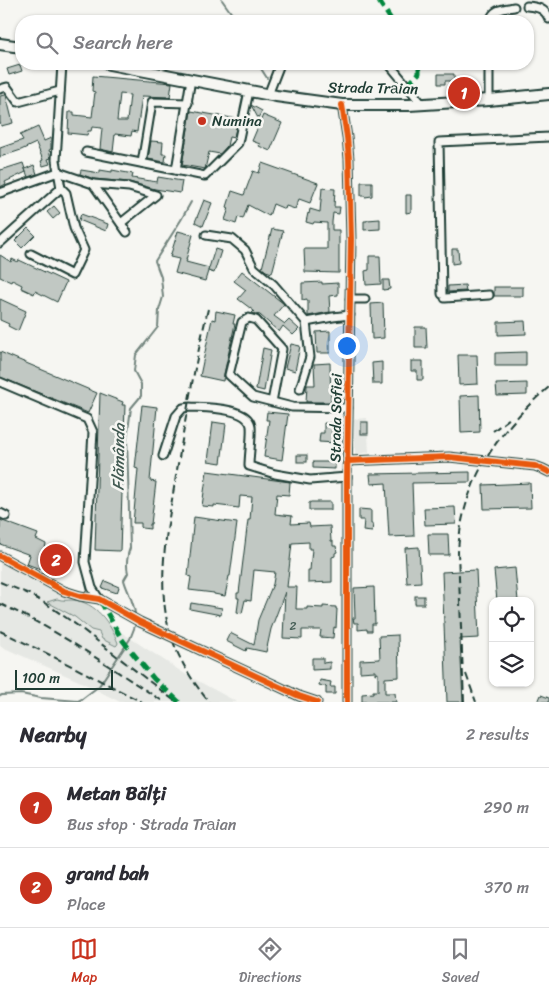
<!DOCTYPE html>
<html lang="en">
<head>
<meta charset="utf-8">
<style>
  body { margin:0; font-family:Sriracha,sans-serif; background:#f2f2f3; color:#2b2b33 }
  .controls { position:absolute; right:15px; bottom:15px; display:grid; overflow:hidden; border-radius:10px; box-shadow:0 1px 4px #0004 }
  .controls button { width:45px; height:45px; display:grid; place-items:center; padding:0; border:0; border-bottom:1px solid #e1e1e2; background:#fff; color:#2b2b33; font:25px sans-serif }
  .scale { position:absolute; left:15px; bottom:12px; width:98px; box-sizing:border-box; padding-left:5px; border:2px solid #1f3d34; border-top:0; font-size:14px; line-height:18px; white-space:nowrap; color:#1f3d34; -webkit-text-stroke:4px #f6f6f2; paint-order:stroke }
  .you { position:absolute; left:346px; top:345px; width:18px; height:18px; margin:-12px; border:4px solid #fff; border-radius:50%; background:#1a73e8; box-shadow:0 0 0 8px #1a73e833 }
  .badge { display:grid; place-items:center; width:32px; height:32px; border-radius:50%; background:#c8321e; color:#fff; font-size:16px; font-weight:700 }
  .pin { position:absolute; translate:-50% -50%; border:2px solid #fff; box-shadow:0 1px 5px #0006 }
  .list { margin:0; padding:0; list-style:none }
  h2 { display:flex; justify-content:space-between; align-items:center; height:65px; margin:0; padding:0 20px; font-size:21px }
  h2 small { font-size:16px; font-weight:400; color:#7c7c81 }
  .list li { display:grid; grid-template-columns:32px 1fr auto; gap:15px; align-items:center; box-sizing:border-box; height:80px; padding:0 20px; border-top:1px solid #e1e1e2 }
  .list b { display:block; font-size:19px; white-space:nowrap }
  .list p { margin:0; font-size:16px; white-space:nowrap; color:#7c7c81 }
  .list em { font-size:16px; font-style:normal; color:#7c7c81 }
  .icon { flex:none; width:28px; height:28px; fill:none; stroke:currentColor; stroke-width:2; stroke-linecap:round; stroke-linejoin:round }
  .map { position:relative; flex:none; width:549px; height:702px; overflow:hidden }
  .search { position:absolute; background:#fff; box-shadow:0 1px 4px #0004; left:15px; right:15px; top:15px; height:55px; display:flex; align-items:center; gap:12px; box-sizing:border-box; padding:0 18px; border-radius:20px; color:#7c7c81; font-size:19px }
  .sheet { height:225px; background:#fff }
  nav { display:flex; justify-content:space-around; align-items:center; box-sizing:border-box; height:70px; border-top:1px solid #e1e1e2; background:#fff; font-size:14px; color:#7c7c81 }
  nav a { display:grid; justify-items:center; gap:2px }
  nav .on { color:#c8321e }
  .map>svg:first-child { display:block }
  .built { fill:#e6e8e4 }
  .green { fill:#d6dbd6; stroke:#7a8c85 }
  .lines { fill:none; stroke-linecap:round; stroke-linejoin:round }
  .stream { stroke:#72847d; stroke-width:2 }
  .building { fill:#c1c8c3; stroke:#1f3d34; fill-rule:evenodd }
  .minor-casing { stroke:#1f3d34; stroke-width:11 }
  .highway-casing { stroke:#1f3d34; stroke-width:14 }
  .minor { stroke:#f6f6f2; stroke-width:7 }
  .highway { stroke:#f6f6f2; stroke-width:10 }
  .rail { stroke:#1f3d34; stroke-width:2; stroke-dasharray:8 4; stroke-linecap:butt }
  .quiet { stroke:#00873e; stroke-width:5; stroke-dasharray:10 5; stroke-linecap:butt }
  .cycleway-casing { stroke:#f6f6f2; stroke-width:9 }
  .cycleway { stroke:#e8590c; stroke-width:6 }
  .poi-dot { fill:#c8321e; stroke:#f6f6f2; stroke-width:2 }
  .labels { text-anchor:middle; stroke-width:5; stroke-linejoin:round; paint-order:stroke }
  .number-label { font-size:12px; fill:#486058 }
  .street-label { font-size:15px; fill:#1f3d34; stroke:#f6f6f2 }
  .poi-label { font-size:15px; fill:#1f3d34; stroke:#f6f6f2; text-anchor:start }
  .water-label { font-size:16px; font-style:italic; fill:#425a52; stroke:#f6f6f2 }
</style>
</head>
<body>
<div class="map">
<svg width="549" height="702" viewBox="0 0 549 702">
  <rect width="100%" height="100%" fill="#f6f6f2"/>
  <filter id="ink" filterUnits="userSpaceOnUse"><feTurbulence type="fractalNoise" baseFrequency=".02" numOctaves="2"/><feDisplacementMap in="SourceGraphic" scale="10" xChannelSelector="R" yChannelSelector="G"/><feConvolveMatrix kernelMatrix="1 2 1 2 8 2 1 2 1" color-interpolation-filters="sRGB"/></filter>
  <g filter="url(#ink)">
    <g class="built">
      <polygon points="367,418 369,452 355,455 354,419"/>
      <polygon points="0,560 69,598 185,674 237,702 120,702 81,682 0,646"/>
    </g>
    <path class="green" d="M57 599C63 601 67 600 73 600 96 602 110 623 118 643L117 645 116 646 102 639 99 632 91 630 75 617 47 602Z"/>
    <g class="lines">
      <g class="stream">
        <polyline points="222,0 237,21"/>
        <polyline points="258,64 267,78"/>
        <path d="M135 614C134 602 127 591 124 580L128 573C126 566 127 555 130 548L127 438 131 408 141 396V384L134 371 136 355 158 327 159 310 163 297 161 277 155 261 181 220 191 202"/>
        <polyline points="0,696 2,695 21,694 41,698 78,701 82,699 99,686 130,639 135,626"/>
      </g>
    </g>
    <g class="building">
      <polygon points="20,65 22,71 9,75 7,69"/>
      <polygon points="438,74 454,74 454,81 445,81 445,84 438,84"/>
      <path d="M93 76 172 83 170 97 142 96 137 132 132 131 131 136 115 134 113 152 100 149 102 128 92 127 91 131H88L87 135 68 133 69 112H74V115L92 117 95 92 92 91ZM120 94 130 95 127 121H117Z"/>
      <polygon points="6,95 13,123 1,126 0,122 0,96"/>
      <polygon points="251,105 262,111 258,118"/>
      <polygon points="191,111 238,119 234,138 229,137 227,146 220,154 209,152 205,169 182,165"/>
      <polygon points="263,115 282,123 270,151 259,146 260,144 252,141"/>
      <polygon points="38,127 44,141 51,138 51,149 49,150 51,158 48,159 50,164 43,166 41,161 43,160 36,143 21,150 0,157 0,148 23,140 20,135"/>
      <polygon points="151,141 163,142 162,154 166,154 165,162 148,159"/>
      <polygon points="23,163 26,172 5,182 6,184 0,187 0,169 1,170"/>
      <polygon points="262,163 318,183 310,203 299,199 295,209 286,206 285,209 273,204 269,216 248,205 243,219 238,217 236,224 225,220 229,208 227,207 232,191 244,195 253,171 259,173"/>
      <polygon points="34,165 37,174 28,177 25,169"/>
      <polygon points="81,170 100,173 100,170 112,172 112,170 133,174 132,178 157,182 158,177 182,181 180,193 155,189 129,182 94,179 80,174"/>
      <polygon points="361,182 372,182 372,196 365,197 365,196 361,196"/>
      <polygon points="322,188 335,189 334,207 340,207 339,214 333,213 332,222 332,230 339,230 339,273 305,272 304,249 327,249 327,223 314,222 313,224 306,222 308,213 309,214 310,209 320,212"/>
      <polygon points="406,195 411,195 411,212 406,213"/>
      <polygon points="204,200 212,203 203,226 195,222"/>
      <polygon points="54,206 60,213 53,219 47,212"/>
      <polygon points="81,214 108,224 106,231 79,220"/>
      <polygon points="380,219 380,229 364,230 364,221 367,221 367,220"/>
      <polygon points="28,228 35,235 22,248 15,241"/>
      <polygon points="272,229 283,231 272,273 266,271 262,268"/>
      <polygon points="178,231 193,235 186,260 187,260 186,262 209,268 205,281 175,273 179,259 170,257"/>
      <polygon points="215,249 221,251 214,273 208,271"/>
      <polygon points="452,249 458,249 459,263 452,264"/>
      <polygon points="0,255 11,262 12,259 18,262 19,260 66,282 57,302 35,291 34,294 21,288 22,285 12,280 11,282 0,277"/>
      <polygon points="369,256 380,256 381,284 366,285 365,271 369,270"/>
      <polygon points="242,271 284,304 274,316 285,324 289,320 299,329 293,335 283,326 279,332 260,315 252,313 254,311 238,299 246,290 234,281"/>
      <polygon points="383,280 389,280 389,281 390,289 383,290"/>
      <polygon points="322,282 322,284 338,283 338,295 329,296 330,312 308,316 308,301 307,301 307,299 302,300 302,283"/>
      <polygon points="465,285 466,291 448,292 448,286"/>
      <rect x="494" y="287" width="29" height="9"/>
      <polygon points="0,299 26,311 18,331 8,326 9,324 0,320"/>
      <polygon points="383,303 384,338 372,339 371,304"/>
      <polygon points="216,311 235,315 233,324 235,324 224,374 223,381 200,376 212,319 215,320"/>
      <polygon points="525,321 526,334 498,335 498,322"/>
      <polygon points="415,327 426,327 427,348 415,348"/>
      <polygon points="330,331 330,353 317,353 316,332"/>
      <polygon points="291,344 300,346 295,371 285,368"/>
      <polygon points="263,348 271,350 264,391 256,389"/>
      <polygon points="0,352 97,393 88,413 0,377"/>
      <polygon points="526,352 526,366 495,366 495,353"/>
      <polygon points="458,355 477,355 478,384 459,385"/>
      <polygon points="411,361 423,361 423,380 417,380 417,371 411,371"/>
      <polygon points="382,362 382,384 373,384 372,363"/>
      <polygon points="330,363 331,402 306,402 307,385 315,385 314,364"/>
      <polygon points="527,383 527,395 497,396 496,384"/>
      <polygon points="100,393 123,402 122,405 125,405 120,551 95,550"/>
      <polygon points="479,395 480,432 461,433 460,396"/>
      <polygon points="142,405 157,407 150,481 156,482 151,524 150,524 150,529 142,528 141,527 141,523 133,523 138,469 135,468"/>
      <polygon points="267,412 288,414 282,460 264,457 269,420 266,420"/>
      <polygon points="213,422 226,424 221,463 208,461"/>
      <rect x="361" y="422" width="7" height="12"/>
      <polygon points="324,423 332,423 332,434 336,435 336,443 319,442 320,433 324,433"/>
      <rect x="297" y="455" width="10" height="7"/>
      <polygon points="313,462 335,462 335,469 313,468"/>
      <polygon points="207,471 290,482 289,495 277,494 275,514 292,516 291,524 309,523 310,527 330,526 331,541 333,541 333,546 336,546 337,552 335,553 335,556 332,557 332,582 308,583 308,570 310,570 312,549 309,549 309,542 292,543 287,587 297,587 296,609 307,609 307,607 323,608 323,606 336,607 336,609 337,609 336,628 334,627 333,638 320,637 321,630 302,630 302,639 283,638 285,592 271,629 266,652 247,648 246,651 226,641 230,633 254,645 258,620 273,584 275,572 254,570 251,601 245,600 242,613 237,612 239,598 237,598 237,593 239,593 248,520 250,520 252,497 240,496 239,508 214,505 214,507 202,506"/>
      <polygon points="470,472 470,482 412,483 414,536 389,537 386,483 371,484 370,474"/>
      <polygon points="530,483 531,508 484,509 483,485"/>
      <polygon points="311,502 331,502 331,510 309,510 309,503"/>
      <polygon points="455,507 456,524 425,525 424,508"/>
      <polygon points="359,509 371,510 371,524 373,524 372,532 363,531 364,520 359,520"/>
      <polygon points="194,517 237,523 230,576 229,576 225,596 214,594 214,593 189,590 191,577 188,576"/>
      <polygon points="0,520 38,534 36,539 46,544 45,548 47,549 40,569 27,564 30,555 0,544"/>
      <polygon points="428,534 448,534 449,555 429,555"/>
      <polygon points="419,547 421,582 407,583 405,548"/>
      <polygon points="515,568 518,601 497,601 494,570"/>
      <polygon points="476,570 479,638 460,639 463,702 447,702 442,572"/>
      <polygon points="105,581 119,587 117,593 102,588"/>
      <polygon points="374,587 375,624 372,624 372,631 367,631 367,629 358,630 358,623 354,623 353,618 355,618 354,588"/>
      <rect x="415" y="596" width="9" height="8"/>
      <polygon points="191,603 222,608 221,615 190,609"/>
      <polygon points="398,635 399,677 385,678 385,693 395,693 396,702 362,702 362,694 373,693 373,691 378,691 378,673 375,674 375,671 360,672 360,660 380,659 379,636"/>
      <polygon points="312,658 323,658 323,663 330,662 330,669 312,670"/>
      <polygon points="320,680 331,682 330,687 335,687 335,694 326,694 326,687 327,687 319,685"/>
      <polygon points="541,695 549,698 549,702 538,702"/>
    </g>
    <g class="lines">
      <defs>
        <g id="minor">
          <path d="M527 6C537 7 545 8 549 19"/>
          <path d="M490 21C493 9 502 9 514 7"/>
          <polyline points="389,64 422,104"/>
          <polyline points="0,89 7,87 18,102 60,91"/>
          <polyline points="268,95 280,64"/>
          <polyline points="489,100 489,64"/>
          <polyline points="342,105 347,137 349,159 351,239 347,481 347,702"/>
          <polyline points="86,152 205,176 238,143 249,91"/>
          <polyline points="142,163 152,102 188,103"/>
          <polyline points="176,170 191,79"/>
          <polyline points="93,184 129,187 156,195 121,223"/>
          <polyline points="0,193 58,172 93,184 127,232"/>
          <polyline points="206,235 232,239 245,250 254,268 274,285 306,322 333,317 350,315"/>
          <polyline points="0,243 61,188 56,160 62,64"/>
          <polyline points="31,254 72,275 84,250 74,228 66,193 61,188"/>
          <polyline points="442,294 439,142 549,137"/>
          <polyline points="445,298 489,295"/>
          <polyline points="350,299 365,299"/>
          <polyline points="0,382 87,419 93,432 85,562 92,588 99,599"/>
          <polyline points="300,389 310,357 306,322"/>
          <polyline points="272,402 282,349 256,320 249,318 242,322 229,375 253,397 292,407 348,408"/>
          <path d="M163 456 176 416 183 408 190 407C205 408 248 407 251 426 252 437 249 454 249 466L275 474 310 480 347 477"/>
          <polyline points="348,461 449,457 535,466 543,469 549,472"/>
          <polyline points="0,513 6,516"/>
          <polyline points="0,556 64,591 80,596 99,599 140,622 299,696 317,702"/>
        </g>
        <g id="highway">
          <polyline points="0,44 21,47"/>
          <polyline points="109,64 276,96 342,105 409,105 489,100 549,94"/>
        </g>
      </defs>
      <use href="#minor" class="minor-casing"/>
      <use href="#highway" class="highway-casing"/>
      <use href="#minor" class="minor"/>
      <use href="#highway" class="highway"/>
      <g class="rail">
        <path d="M208 309C195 362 186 416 177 470 169 520 157 570 167 621 173 650 190 679 209 702"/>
        <polyline points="493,431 510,418"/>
        <polyline points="0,582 29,594 48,605 78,626 176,702"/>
        <path d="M0 604C59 630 110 668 164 702"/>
        <polyline points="0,631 50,655 142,702"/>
        <polyline points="466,674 476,702"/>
        <path d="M464 702 458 552C462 482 497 431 549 387"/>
      </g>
      <g class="quiet">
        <polyline points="378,0 392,21"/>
        <polyline points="407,86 419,73 419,64"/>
        <polyline points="100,600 121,638 131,651 154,679 179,702"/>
      </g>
      <defs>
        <g id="cycleway">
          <polyline points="342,105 347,137 349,159 351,239 347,481 347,702"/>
          <polyline points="348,461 449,457 535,466 543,469 549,472"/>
          <polyline points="0,556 64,591 80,596 99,599 140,622 299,696 317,702"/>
        </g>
      </defs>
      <use href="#cycleway" class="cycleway-casing"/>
      <use href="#cycleway" class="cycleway"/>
    </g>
  </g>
  <circle class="poi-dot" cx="202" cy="121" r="5"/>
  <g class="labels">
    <g class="number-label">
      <text x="293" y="630">2</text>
    </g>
    <g class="street-label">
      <text transform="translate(373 88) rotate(1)" y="5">Strada Trаian</text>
      <text transform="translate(336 418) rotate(-89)" y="5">Strada Sofiei</text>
    </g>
    <g class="poi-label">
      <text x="212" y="126">Numina</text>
    </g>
    <g class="water-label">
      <text transform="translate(118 457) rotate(-89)" y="6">Flămânda</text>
    </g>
  </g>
</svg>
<div class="controls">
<button><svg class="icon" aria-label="locate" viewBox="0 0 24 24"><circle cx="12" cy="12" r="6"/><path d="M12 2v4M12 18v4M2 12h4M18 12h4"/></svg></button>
<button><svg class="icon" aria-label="layers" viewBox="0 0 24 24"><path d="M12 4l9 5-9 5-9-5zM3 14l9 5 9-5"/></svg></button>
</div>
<div class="scale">100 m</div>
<div class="you"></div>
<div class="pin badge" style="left:464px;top:93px">1</div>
<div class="pin badge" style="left:56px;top:560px">2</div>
<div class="search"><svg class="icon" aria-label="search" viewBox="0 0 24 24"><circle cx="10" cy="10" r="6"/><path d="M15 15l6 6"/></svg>Search here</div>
</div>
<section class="sheet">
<h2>Nearby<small>2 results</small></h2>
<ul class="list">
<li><span class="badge">1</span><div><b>Metan Bălți</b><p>Bus stop · Strada Trаian</p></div><em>290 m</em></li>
<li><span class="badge">2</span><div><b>grand bah</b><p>Place</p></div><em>370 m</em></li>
</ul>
</section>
<nav>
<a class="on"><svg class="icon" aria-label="map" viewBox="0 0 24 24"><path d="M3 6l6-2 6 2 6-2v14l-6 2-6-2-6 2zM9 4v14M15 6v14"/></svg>Map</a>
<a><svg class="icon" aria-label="directions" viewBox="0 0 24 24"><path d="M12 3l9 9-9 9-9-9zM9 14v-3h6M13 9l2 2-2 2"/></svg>Directions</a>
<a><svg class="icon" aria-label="saved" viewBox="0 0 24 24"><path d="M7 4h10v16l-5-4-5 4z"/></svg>Saved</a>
</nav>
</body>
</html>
